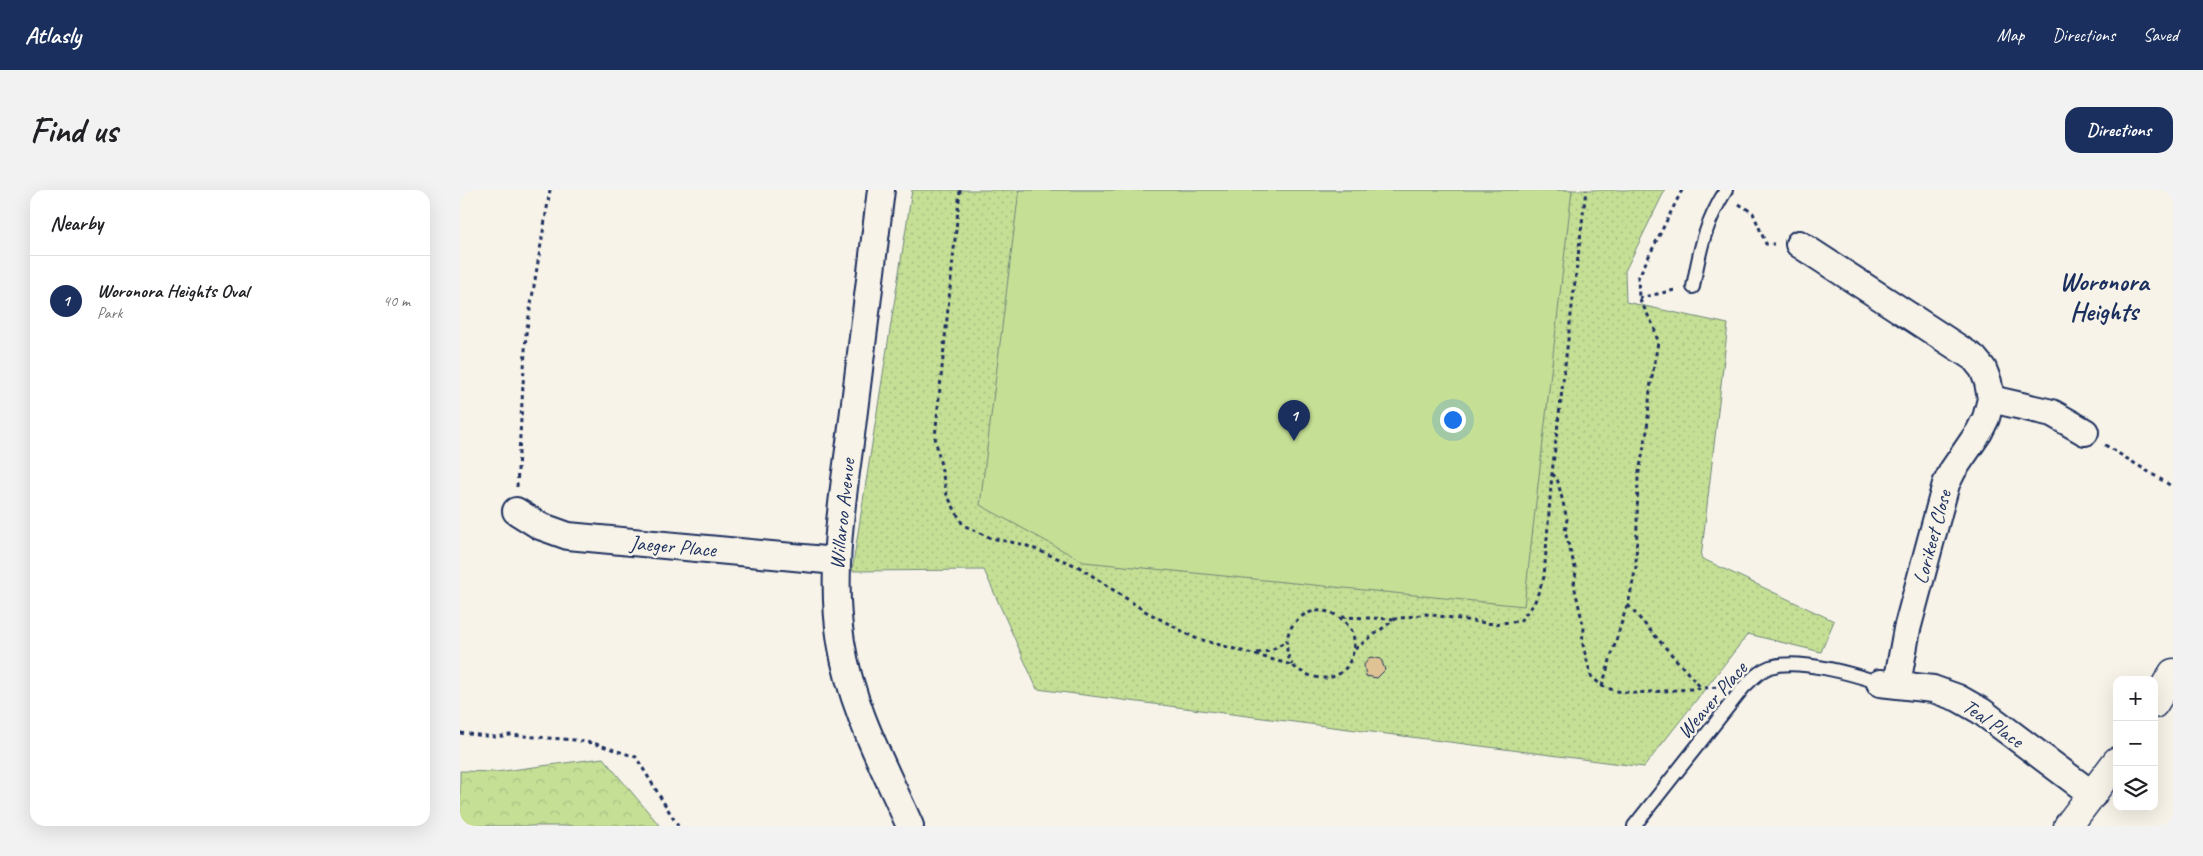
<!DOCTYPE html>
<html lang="en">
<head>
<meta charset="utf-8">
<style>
  body { margin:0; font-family:Caveat,sans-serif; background:#f2f2f2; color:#202124 }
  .controls { position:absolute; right:15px; bottom:15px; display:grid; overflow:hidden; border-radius:10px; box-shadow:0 5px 20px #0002 }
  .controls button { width:45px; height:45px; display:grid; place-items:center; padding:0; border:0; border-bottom:1px solid #e0e0e0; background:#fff; color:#202124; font:25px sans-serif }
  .you { position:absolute; left:992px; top:229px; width:18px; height:18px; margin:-12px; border:4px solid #fff; border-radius:50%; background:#1a73e8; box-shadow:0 0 0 8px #1a73e833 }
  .badge { display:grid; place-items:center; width:32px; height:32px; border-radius:50%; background:#1b2f5e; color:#fff; font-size:16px; font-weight:700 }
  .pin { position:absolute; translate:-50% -41px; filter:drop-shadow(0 1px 2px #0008) }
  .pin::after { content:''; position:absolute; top:26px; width:18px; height:15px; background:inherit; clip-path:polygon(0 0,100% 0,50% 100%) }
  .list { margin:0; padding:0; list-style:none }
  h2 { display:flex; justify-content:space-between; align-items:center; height:65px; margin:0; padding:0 20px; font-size:21px }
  h2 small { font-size:16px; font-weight:400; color:#757577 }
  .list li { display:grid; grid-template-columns:32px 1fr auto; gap:15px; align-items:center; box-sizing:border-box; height:90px; padding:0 20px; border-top:1px solid #e0e0e0 }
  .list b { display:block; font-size:19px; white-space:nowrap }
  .list p { margin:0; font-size:16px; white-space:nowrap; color:#757577 }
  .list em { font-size:16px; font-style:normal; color:#757577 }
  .icon { flex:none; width:28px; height:28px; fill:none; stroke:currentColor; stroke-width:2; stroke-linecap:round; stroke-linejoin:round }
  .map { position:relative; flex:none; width:1713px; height:636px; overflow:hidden; border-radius:15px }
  header { display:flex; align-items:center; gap:30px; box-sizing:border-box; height:70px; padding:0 25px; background:#1b2f5e; color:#fff }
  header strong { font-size:24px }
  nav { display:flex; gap:28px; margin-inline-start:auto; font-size:18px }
  .intro { display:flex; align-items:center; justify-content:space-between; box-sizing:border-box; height:120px; padding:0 30px }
  h1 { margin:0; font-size:35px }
  .button { padding:12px 22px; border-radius:15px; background:#1b2f5e; color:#fff; font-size:18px; font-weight:700 }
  main { display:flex; gap:30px; padding:0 30px }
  aside { flex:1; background:#fff; border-radius:15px; box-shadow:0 5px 20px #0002 }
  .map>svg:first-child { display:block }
  .forest { fill:url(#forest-crowns); stroke:#70877a }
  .park { fill:url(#park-dots); stroke:#70877a }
  .pitch { fill:#c5df95; stroke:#70877a }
  .building { fill:#dfc394; stroke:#1b2f5e }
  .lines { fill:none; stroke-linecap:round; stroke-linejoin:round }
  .lane-casing { stroke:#1b2f5e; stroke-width:16 }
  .street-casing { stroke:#1b2f5e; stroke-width:30 }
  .secondary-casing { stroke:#1b2f5e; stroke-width:31 }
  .path { stroke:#1b2f5e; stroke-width:3; stroke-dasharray:4 4; stroke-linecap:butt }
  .lane { stroke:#f7f3e8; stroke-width:12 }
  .street { stroke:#f7f3e8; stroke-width:26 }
  .secondary { stroke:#f7f3e8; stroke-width:28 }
  .labels { text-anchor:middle; stroke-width:5; stroke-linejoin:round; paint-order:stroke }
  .street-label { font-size:21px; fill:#1b2f5e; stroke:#f7f3e8 }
  .district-label { font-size:26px; font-weight:bold; fill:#1b2f5e; stroke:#f7f3e8 }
</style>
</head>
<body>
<header>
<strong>Atlasly</strong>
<nav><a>Map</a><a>Directions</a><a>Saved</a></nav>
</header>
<div class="intro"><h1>Find us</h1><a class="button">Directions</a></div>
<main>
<aside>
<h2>Nearby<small></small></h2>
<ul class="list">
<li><span class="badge">1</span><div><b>Woronora Heights Oval</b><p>Park</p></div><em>40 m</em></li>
</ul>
</aside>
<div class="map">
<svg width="1713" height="636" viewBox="0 0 1713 636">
  <defs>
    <pattern id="forest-crowns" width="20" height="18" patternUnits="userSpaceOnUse" patternTransform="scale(1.25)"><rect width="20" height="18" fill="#c5df95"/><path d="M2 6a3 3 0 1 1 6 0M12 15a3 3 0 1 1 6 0" fill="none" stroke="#a9c083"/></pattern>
    <pattern id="park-dots" width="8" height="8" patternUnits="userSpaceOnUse" patternTransform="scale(1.25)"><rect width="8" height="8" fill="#c5df95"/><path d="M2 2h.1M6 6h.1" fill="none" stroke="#a9c083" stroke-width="1.8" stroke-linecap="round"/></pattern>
  </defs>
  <rect width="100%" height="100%" fill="#f7f3e8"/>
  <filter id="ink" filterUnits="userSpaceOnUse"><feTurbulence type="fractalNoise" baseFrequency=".02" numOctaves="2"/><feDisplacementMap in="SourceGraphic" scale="10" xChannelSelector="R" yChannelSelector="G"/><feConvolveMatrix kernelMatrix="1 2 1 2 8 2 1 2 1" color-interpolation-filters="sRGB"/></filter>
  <g filter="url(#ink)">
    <polygon class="forest" points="143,568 200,636 0,636 0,581 36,582"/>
    <polygon class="park" points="452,0 1205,0 1165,81 1166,112 1268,134 1241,368 1374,431 1361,462 1288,444 1184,577 577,499 524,380 392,381"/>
    <polygon class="pitch" points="559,0 1112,0 1064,416 624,372 520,315"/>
    <polygon class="building" points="910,467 921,469 925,480 917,488 906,486 904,475"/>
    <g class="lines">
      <defs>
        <g id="lane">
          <path d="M1233 97C1240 58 1245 34 1266 0"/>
          <path d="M1174 636 1283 498C1291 490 1299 481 1310 477 1338 468 1393 484 1420 493"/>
        </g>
        <g id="street">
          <path d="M421 0C411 82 401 163 391 245 382 313 370 383 381 452 391 517 424 577 450 636"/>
          <polyline points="1339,54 1514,168 1523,179 1528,192 1531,209 1526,228 1519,242 1493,280 1486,294 1447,439 1437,494"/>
          <polyline points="1531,209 1592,223 1625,242"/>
          <polyline points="56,321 80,336 108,346 376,371"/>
          <polyline points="1420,493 1473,499 1498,508 1521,521 1633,605"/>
        </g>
        <g id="secondary">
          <polyline points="1694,514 1713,483"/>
          <polyline points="1608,636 1657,571"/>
        </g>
      </defs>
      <use href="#lane" class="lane-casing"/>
      <use href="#street" class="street-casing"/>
      <use href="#secondary" class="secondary-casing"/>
      <g class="path">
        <path d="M500 0 475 247 487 305 503 335 531 348 565 355 619 377 685 421 735 448 832 475C849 490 878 496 890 471 895 461 896 447 890 438 861 399 810 433 832 475"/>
        <polyline points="1222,0 1178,88 1179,108 1194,137 1198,152 1190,199 1187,241 1178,287 1176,377 1168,415 1242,499"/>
        <polyline points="1279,14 1293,23 1306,54 1314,54"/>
        <polyline points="1179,108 1215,100"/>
        <polyline points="1645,255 1713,297"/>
        <polyline points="1092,284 1097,288 1107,329 1105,342 1116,381 1114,395 1124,439 1122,451 1131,486 1142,496 1156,501 1175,503 1260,497"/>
        <polyline points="57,297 66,144 90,0"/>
        <polyline points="882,427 935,429"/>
        <polyline points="895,459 935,429 966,424 1033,434 1060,431 1074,414 1084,387 1092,283 1126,0"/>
        <polyline points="797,463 810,461 826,451"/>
        <polyline points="1142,496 1167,415"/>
        <polyline points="0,543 35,547 50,545 115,550 136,554 176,567 218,636"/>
      </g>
      <use href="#lane" class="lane"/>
      <use href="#street" class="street"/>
      <use href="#secondary" class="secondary"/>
    </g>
  </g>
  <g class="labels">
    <g class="street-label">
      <text transform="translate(382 324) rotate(-84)" y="7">Willaroo Avenue</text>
      <text transform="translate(1472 347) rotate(-75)" y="7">Lorikeet Close</text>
      <text transform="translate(213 356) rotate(5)" y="7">Jaeger Place</text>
      <text transform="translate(1252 510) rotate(-49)" y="7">Weaver Place</text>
      <text transform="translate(1533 533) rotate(35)" y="7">Teal Place</text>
    </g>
    <g class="district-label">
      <text x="1644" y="100">Woronora<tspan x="1644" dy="30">Heights</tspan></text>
    </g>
  </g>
</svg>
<div class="controls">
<button>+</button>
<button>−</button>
<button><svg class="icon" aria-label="layers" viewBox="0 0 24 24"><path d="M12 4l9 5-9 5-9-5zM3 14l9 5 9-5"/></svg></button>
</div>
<div class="you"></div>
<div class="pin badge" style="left:834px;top:251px">1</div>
</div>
</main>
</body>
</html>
